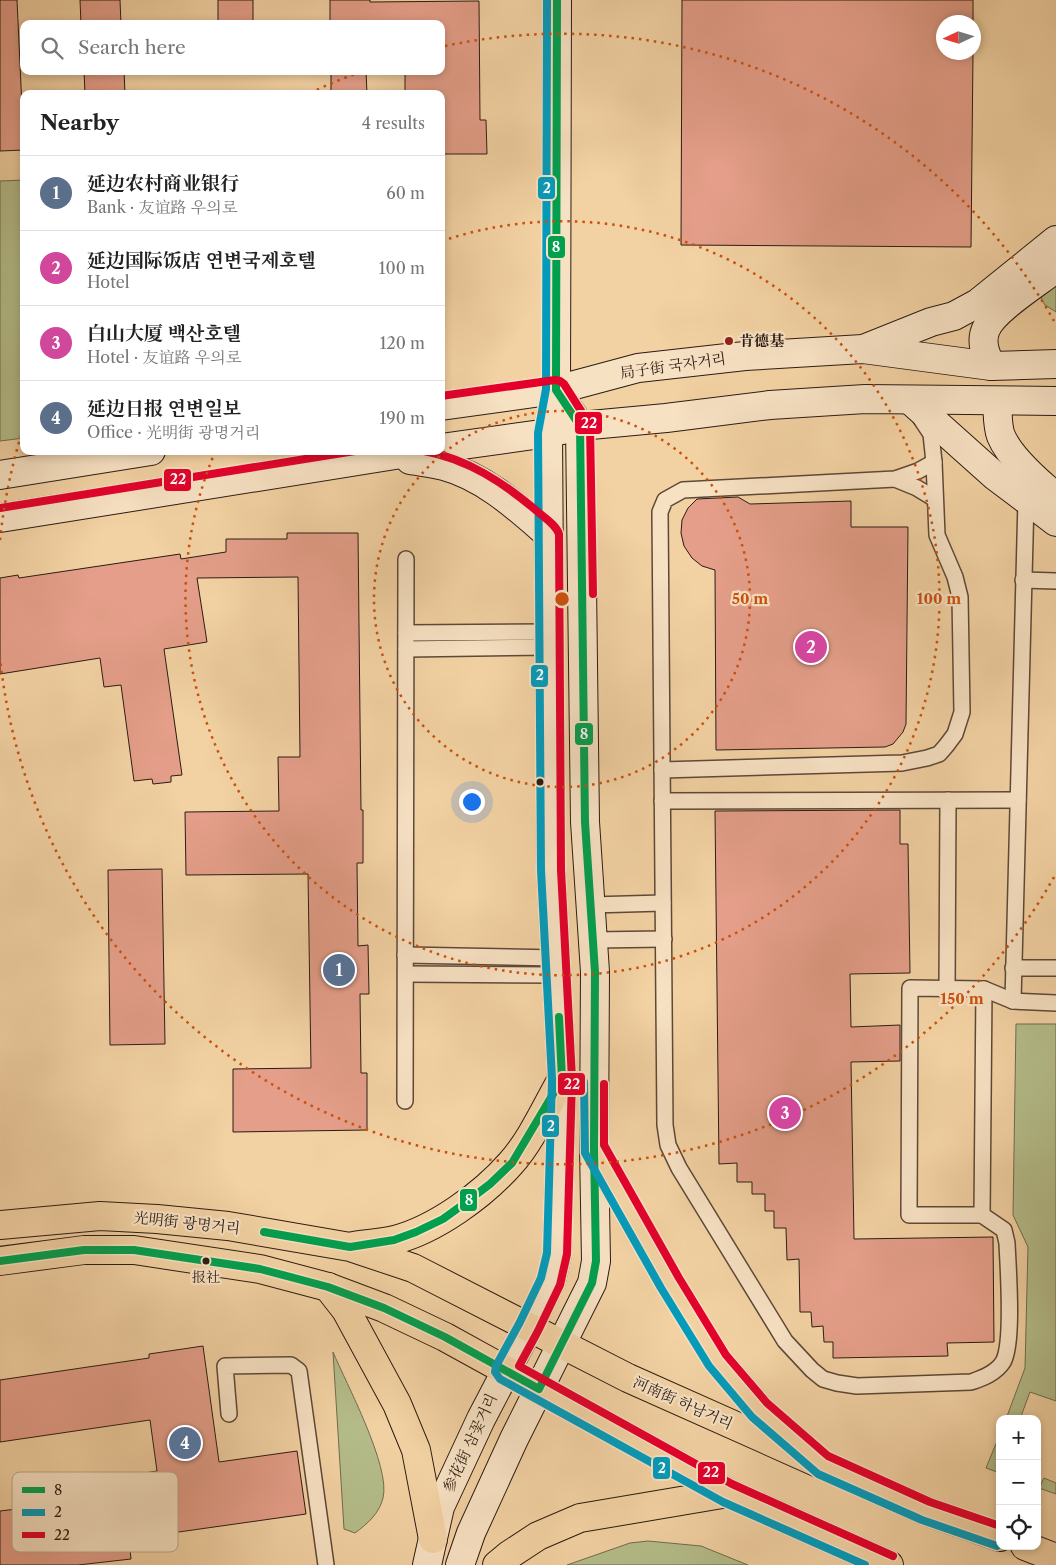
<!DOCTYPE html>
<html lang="en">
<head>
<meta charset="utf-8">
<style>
  body { margin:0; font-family:"Libre Caslon Text","Noto Serif SC","Noto Serif KR",serif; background:#f6f6f6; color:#222 }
  .controls { position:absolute; right:15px; bottom:15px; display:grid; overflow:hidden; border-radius:10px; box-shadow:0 2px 8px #0003 }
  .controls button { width:45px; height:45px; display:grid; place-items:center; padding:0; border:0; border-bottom:1px solid #e0e0e0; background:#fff; color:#222; font:25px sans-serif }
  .compass { position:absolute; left:936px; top:15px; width:45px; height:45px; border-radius:50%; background:#fff; box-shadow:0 2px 8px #0003; rotate:266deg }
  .you { position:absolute; left:471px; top:801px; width:18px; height:18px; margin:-12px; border:4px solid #fff; border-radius:50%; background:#1a73e8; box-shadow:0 0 0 8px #1a73e833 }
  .badge { display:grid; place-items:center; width:32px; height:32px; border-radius:50%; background:#2563eb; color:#fff; font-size:16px; font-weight:700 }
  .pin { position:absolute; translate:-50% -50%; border:2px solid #fff; box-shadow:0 1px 5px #0006 }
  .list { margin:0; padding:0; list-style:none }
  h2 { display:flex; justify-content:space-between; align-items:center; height:65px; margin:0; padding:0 20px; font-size:21px }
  h2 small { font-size:16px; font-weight:400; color:#767676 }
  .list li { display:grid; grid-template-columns:32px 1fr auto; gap:15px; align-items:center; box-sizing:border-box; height:75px; padding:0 20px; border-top:1px solid #e0e0e0 }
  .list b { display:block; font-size:19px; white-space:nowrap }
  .list p { margin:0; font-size:16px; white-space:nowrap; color:#767676 }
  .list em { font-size:16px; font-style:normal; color:#767676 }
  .icon { flex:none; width:28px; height:28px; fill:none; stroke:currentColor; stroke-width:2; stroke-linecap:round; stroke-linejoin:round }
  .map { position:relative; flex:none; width:1056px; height:1565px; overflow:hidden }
  .search { position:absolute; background:#fff; box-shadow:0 2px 8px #0003; left:20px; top:20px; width:425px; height:55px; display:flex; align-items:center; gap:12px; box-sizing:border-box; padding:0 18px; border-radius:10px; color:#767676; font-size:19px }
  .panel { position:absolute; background:#fff; box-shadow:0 2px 8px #0003; left:20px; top:90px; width:425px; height:365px; border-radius:10px }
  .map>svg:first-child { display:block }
  .green { fill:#b4bd8a; stroke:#706c4e }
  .building { fill:#e49e89; stroke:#2b1c13 }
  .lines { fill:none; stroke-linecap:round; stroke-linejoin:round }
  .service-casing { stroke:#5d4937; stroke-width:18 }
  .secondary-casing { stroke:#2b1c13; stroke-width:30 }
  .primary-casing { stroke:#2b1c13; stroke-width:30 }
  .service { stroke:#f7e1c3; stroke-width:15 }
  .secondary { stroke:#f7e1c3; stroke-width:28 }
  .primary { stroke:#f2d1a3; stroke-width:28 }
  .bus-1-casing { stroke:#f7e1c3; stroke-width:11 }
  .bus-2-casing { stroke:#f7e1c3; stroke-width:11 }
  .bus-3-casing { stroke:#f7e1c3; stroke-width:11 }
  .bus-1 { stroke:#029f4e; stroke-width:8 }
  .bus-2 { stroke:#049bbb; stroke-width:8 }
  .bus-3 { stroke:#e4002b; stroke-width:8 }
  .ring { fill:none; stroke:#cc500d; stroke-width:2.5; stroke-dasharray:2.5 5 }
  .poi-dot { fill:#8f2418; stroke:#f7e1c3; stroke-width:2 }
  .bus-dot { fill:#2b1c13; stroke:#f7e1c3; stroke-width:2 }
  .labels { text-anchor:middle; stroke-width:4.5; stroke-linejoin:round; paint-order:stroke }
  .bus-label { font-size:14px; fill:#2b1c13; stroke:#f7e1c3 }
  .poi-label { font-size:15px; font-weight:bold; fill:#2b1c13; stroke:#f7e1c3; text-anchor:start }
  .street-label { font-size:15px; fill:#2b1c13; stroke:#f7e1c3 }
  .key { fill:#f7e1c3; stroke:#baa68e; stroke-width:1 }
  .key-label { font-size:14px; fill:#2b1c13 }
  .centre { fill:#cc500d; stroke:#f7e1c3; stroke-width:2.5 }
  .ring-label { font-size:15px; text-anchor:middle; font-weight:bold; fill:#cc500d; stroke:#f7e1c3; stroke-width:4.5; stroke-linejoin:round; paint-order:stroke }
  .line-badge { stroke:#f7e1c3; stroke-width:2 }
  .badge-label { font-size:14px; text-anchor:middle; font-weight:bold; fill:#fff }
</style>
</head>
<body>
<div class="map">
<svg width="1056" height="1565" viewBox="0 0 1056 1565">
  <rect width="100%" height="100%" fill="#f2d1a3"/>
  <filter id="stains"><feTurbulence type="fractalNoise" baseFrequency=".004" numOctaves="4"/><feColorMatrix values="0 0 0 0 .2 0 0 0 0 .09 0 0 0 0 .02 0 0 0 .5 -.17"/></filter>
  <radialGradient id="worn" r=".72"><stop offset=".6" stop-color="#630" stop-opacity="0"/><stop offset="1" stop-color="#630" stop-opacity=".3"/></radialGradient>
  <g class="green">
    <polygon points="24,180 24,438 0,441 0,181"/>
    <polygon points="1056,281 1056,312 1045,305 1041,299 1043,294"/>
    <polygon points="1016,1024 1056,1024 1056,1401 1030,1392 1020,1419 1006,1419 1025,1368 1028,1247 1013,1215"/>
    <path d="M333 1352C346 1383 391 1467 383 1498 379 1514 367 1524 355 1533L344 1529Z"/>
    <polygon points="1000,1434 1000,1473 986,1468"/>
    <polygon points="1044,1478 1056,1483 1056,1494 1039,1488"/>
    <polygon points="648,1541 701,1546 748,1565 567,1565 630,1543"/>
  </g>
  <g class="building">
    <polygon points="0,0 17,0 24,150 0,151"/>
    <polygon points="80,0 120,0 121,24 81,24"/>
    <rect x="218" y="0" width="35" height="24"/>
    <polygon points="330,0 370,0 370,2 479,1 480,120 486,120 487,154 441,154 441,94 405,94 405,71 441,71 441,24 330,24"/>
    <polygon points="682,0 973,0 973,22 944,22 944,52 973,52 971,247 681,245"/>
    <polygon points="84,71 124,71 125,94 85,94"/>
    <polygon points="331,71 366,71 367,94 331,94"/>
    <polygon points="738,497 750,504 851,501 851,527 908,527 906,724 903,732 893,744 885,747 716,750 715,570 702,566 692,558 684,546 681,533 682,520 688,508 697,499"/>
    <polygon points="287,533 358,533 361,810 363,810 363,863 357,863 358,946 368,945 369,994 360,994 361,1073 367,1073 367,1130 233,1132 233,1069 311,1068 308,874 186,875 185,812 279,811 278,757 300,757 298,577 197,578 207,642 164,649 182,775 171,776 171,782 153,784 152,779 134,781 121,685 104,687 100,658 0,674 0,578 18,575 19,578 180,554 181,559 226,552 226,539 287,539"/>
    <polygon points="900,810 900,844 908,844 910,973 850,974 851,1027 900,1025 900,1061 851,1062 854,1239 993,1237 994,1342 947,1343 948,1356 833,1358 833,1342 824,1342 823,1326 812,1327 811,1312 800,1312 799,1259 787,1260 786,1228 774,1228 774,1211 765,1211 765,1194 752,1194 752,1182 737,1182 737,1163 719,1164 715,811"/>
    <polygon points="162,869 165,1044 110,1045 108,870"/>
    <polygon points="203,1346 219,1462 297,1451 306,1514 129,1539 131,1559 78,1565 0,1565 0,1511 134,1495 131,1475 157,1471 150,1420 0,1442 0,1380 149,1358 149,1354"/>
  </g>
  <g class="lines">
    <defs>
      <g id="service">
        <path d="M934 462 918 471 895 479 683 490 665 500 660 512 665 1125 668 1145 679 1168 785 1341 812 1370 823 1379 837 1383 857 1386 971 1382C983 1378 996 1373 1003 1362 1014 1343 1008 1268 1007 1243L1004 1230 982 1215 984 989"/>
        <polyline points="895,479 917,488 935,499"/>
        <polyline points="1023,580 1056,581"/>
        <polyline points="406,633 550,632"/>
        <polyline points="406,649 550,647"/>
        <polyline points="662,770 902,763 927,758 939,754 946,746 955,734 962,712 960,597 955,577 937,535 934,462 931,434 921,419"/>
        <polyline points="662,801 1018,800"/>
        <polyline points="591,905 663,903"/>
        <polyline points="593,940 664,939"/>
        <polyline points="405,955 556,958"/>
        <polyline points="1013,968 1056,968"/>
        <polyline points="406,974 557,975"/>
        <polyline points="947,989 948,800"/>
        <polyline points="1013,1001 1026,500"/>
        <polyline points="405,1101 406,559"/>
        <polyline points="982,1215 909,1215 910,988 984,989 1013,1001 1056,1003"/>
        <polyline points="229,1414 225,1366 291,1365 299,1371 326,1565"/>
      </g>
      <g id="secondary">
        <polyline points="866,348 931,322 954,316 978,303 1056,240"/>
        <path d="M991 366C986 355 980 342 986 329 994 309 1038 283 1056 268"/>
        <polyline points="910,400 995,476 1056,522"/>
        <path d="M997 401C998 412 997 426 1001 436 1010 458 1038 482 1056 497"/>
        <polyline points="441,406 556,390 638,368 745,356 863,349 991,366 1056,364"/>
        <polyline points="441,448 548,433 580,426 666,418 770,405 865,399 1056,401"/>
        <path d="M410 460C421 462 433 463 444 466 485 477 518 508 549 535"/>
        <polyline points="0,475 151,451"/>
        <polyline points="0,518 420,451"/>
        <polyline points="427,1565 440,1507 481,1419 529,1327 551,1281 557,1254 562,1079 551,870 548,433 556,390 557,0"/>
        <polyline points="460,1565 471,1533 514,1439 592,1283 596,1261 594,1148 595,972 585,822 580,426 556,390"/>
      </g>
      <g id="primary">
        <polyline points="594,1148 670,1283 718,1361 760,1410 803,1447"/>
        <polyline points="0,1225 100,1216 157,1219 228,1226 350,1247 413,1268 628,1378 926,1511 1000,1537"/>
        <path d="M353 1246C367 1244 381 1243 395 1240 436 1229 483 1195 511 1163 531 1141 547 1105 562 1079"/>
        <polyline points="0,1261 84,1250 134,1250 260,1269 328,1287 384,1308 445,1337 728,1493 889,1565"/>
        <polyline points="328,1287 346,1310 397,1404 416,1450 433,1539"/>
        <polyline points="1025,1546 1056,1558"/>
        <polyline points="497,1565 509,1555 538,1536 580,1518 728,1493"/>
      </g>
    </defs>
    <use href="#service" class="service-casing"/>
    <use href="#secondary" class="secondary-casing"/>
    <use href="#primary" class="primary-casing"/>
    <use href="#service" class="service"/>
    <use href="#secondary" class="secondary"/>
    <use href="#primary" class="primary"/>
    <defs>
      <g id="bus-1">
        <polyline points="264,1232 350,1247 394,1240 416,1232 443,1219 461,1206 490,1184 512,1163 562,1079 559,1017"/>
        <polyline points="0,1261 84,1250 134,1250 260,1269 328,1287 384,1308 445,1337 539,1389 592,1283 596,1261 594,1148 595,972 585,822 580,426 556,390 557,0"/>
      </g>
      <g id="bus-2">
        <polyline points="547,0 546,389 538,433 541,870 552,1079 547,1253 541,1278 520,1322 496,1366 495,1372 500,1379 723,1502 865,1565"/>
        <polyline points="584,1082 585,1153 661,1288 709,1366 752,1417 818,1474 922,1520 997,1546"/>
      </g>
      <g id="bus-3">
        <polyline points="441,396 555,380 560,381 564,384 590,425 593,594"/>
        <path d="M424 451C468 459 504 483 538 512 545 518 556 525 559 534L561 870 572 1079 567 1254 560 1285 538 1331 519 1366 732 1484 893 1556"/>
        <polyline points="0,508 355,451"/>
        <polyline points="604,1084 604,1145 679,1278 726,1355 767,1403 828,1456 930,1502 1000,1526"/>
      </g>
    </defs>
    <use href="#bus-1" class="bus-1-casing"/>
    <use href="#bus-2" class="bus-2-casing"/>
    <use href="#bus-3" class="bus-3-casing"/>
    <use href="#bus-1" class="bus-1"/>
    <use href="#bus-2" class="bus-2"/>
    <use href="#bus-3" class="bus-3"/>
  </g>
  <g class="ring">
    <circle cx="562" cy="599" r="188"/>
    <path d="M442 241A377 377 0 1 1 215 452"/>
    <path d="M1054 877A565 565 0 0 1 0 658M0 540A565 565 0 0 1 23 429M310 93A565 565 0 0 1 360 72M445 46A565 565 0 0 1 1054 321"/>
  </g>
  <circle class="poi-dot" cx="729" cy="341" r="5"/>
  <g class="bus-dot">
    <circle cx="540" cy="782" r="4.5"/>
    <circle cx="206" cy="1261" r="4.5"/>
  </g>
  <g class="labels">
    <g class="bus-label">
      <text x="206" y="1282">报社</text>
    </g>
    <g class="poi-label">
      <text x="739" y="346">肯德基</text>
    </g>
    <g class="street-label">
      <text transform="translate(673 366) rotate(-8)" y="5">局子街 국자거리</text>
      <text transform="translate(187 1223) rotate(6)" y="5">光明街 광명거리</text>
      <text transform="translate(683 1403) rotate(24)" y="5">河南街 하남거리</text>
      <text transform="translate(470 1443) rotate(-65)" y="5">参花街 삼꽃거리</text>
    </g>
  </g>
  <rect x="12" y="1472" width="166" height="80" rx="8" class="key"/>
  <rect x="22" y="1487" width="23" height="6" fill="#029f4e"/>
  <rect x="22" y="1509" width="23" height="7" fill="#049bbb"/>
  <rect x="22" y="1532" width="23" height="6" fill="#e4002b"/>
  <g class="key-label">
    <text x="54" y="1495">8</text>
    <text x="54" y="1517">2</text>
    <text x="54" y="1540">22</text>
  </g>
  <circle cx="562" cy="599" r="8" class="centre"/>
  <g class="ring-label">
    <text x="750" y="604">50 m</text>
    <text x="939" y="604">100 m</text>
    <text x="962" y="1004">150 m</text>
  </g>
  <g class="line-badge">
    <rect x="537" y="176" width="19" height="24" rx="5" fill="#049bbb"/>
    <rect x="547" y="235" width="19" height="24" rx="5" fill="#029f4e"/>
    <rect x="574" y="411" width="29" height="24" rx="5" fill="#e4002b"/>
    <rect x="163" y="468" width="29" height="24" rx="5" fill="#e4002b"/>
    <rect x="530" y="664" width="19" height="24" rx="5" fill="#049bbb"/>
    <rect x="574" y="722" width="20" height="24" rx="5" fill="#029f4e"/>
    <rect x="557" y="1072" width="29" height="24" rx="5" fill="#e4002b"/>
    <rect x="541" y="1114" width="19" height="24" rx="5" fill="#049bbb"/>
    <rect x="459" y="1188" width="19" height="24" rx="5" fill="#029f4e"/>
    <rect x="652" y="1456" width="19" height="24" rx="5" fill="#049bbb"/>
    <rect x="697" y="1461" width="29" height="24" rx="5" fill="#e4002b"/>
  </g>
  <g class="badge-label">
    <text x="547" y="193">2</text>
    <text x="556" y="252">8</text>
    <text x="589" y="428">22</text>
    <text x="178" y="484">22</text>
    <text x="540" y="680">2</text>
    <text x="584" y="739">8</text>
    <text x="572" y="1089">22</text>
    <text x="551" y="1131">2</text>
    <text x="469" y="1205">8</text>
    <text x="662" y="1473">2</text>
    <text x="711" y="1477">22</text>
  </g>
  <rect width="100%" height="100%" filter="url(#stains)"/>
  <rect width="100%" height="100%" fill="url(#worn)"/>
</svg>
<div class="controls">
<button>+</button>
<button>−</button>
<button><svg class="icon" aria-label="locate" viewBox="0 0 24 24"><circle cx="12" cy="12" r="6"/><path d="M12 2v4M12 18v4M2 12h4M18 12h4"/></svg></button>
</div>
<svg class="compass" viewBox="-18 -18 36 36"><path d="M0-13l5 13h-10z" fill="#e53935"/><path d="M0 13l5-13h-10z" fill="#767676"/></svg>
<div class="you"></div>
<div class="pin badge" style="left:339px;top:970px;background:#5c6f8a">1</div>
<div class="pin badge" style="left:811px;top:647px;background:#d1479c">2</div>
<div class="pin badge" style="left:785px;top:1113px;background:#d1479c">3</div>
<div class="pin badge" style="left:185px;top:1443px;background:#5c6f8a">4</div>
<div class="search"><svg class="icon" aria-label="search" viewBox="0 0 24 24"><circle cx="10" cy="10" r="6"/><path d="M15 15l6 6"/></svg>Search here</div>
<section class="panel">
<h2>Nearby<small>4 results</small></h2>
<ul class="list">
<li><span class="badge" style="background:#5c6f8a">1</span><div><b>延边农村商业银行</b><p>Bank · 友谊路 우의로</p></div><em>60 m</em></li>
<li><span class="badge" style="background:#d1479c">2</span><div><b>延边国际饭店 연변국제호텔</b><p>Hotel</p></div><em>100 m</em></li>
<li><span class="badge" style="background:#d1479c">3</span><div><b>白山大厦 백산호텔</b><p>Hotel · 友谊路 우의로</p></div><em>120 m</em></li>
<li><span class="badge" style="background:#5c6f8a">4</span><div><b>延边日报 연변일보</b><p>Office · 光明街 광명거리</p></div><em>190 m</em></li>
</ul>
</section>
</div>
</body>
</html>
